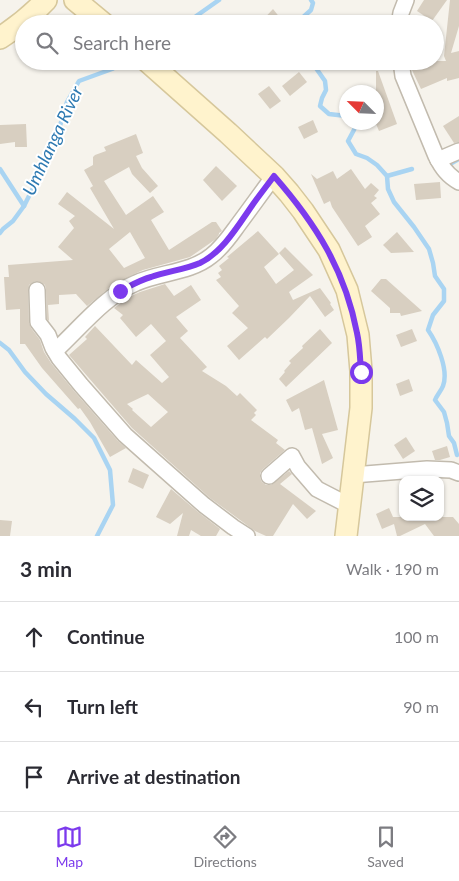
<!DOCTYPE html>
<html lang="en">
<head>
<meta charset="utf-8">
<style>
  body { margin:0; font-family:Lato,sans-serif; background:#f7f7f7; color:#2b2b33 }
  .controls { position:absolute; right:15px; bottom:15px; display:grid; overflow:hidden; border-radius:10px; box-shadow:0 1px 4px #0004 }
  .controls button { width:45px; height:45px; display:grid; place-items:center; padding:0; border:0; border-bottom:1px solid #e1e1e2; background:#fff; color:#2b2b33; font:25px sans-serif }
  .compass { position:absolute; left:339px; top:85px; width:45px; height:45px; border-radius:50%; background:#fff; box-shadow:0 1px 4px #0004; rotate:294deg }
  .stop { position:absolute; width:15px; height:15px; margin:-11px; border:4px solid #7c3aed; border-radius:50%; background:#fff }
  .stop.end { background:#7c3aed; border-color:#fff; box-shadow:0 1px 5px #0008 }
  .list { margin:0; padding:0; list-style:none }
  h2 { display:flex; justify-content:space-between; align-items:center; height:65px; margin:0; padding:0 20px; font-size:21px }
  h2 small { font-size:16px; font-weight:400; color:#7c7c81 }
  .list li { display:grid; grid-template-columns:32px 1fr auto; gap:15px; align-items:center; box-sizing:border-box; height:70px; padding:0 20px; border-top:1px solid #e1e1e2 }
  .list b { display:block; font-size:19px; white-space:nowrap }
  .list em { font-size:16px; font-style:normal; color:#7c7c81 }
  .icon { flex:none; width:28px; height:28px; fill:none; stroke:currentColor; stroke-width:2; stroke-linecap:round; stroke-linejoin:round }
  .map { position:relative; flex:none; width:459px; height:536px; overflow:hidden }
  .search { position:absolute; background:#fff; box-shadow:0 1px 4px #0004; left:15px; right:15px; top:15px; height:55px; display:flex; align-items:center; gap:12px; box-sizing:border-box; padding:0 18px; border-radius:28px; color:#7c7c81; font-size:19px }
  .sheet { height:275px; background:#fff }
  nav { display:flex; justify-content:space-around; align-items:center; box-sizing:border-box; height:70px; border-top:1px solid #e1e1e2; background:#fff; font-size:14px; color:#7c7c81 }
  nav a { display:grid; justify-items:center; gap:2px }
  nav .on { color:#7c3aed }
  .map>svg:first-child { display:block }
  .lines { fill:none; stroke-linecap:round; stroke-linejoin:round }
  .stream { stroke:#a9d4f2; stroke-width:4.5 }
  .building { fill:#d8cfc1; fill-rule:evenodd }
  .street-casing { stroke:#c2bbae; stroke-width:18 }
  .secondary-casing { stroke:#d6c79b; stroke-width:24 }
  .street { stroke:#fff; stroke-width:15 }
  .secondary { stroke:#fff3cd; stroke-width:21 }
  .route { stroke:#7c3aed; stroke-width:6 }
  .labels { text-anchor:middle; stroke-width:4; stroke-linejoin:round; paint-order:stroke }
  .water-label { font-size:18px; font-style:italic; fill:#2e7ab2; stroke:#fff }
</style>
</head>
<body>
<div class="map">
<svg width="459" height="536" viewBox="0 0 459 536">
  <rect width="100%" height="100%" fill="#f6f3ec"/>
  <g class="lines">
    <g class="stream">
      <polyline points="185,24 219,0"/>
      <polyline points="300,24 300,20 311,10 313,3 311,0"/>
      <polyline points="311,61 325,81 326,90 322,98 320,106 329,114 346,116"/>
      <path d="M352 122 355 128 348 141 356 154 367 158 377 165 387 176 388 189 394 202 414 227 429 249 433 263 435 276 444 289V301L433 315 428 330C437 343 449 370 443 386 441 391 437 395 435 400L444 412 447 423 449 436 454 443 457 455"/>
      <polyline points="450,164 459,159"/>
      <polyline points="0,169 24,206 54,146 67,102 79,81 112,69 125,61"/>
      <polyline points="387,176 412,169"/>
      <polyline points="0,233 3,229 13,221 24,206"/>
      <polyline points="0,343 9,350 25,372 46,394 75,419 94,438 110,470 113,505 97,536"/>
    </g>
  </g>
  <g class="building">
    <polygon points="424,0 447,0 432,21 417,11"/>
    <polygon points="450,0 459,0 459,26 451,53 459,51 459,78 447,81 447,78 421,89 411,68 410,61 446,61 444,56"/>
    <polygon points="273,9 285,24 259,24"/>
    <polygon points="376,71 378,71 397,124 379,131 376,124"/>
    <polygon points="299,72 307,82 290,96 282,86"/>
    <polygon points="269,86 281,101 270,109 258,94"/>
    <polygon points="459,116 459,142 454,143 443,126"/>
    <polygon points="313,120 318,132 304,139 298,127"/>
    <polygon points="26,124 27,147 15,147 15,142 0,144 0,125"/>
    <path d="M136 134 143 153 136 156 142 168 158 186 150 193 132 174 129 167 104 181 126 215 153 196 164 212 151 220 169 250 212 222H216L222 231 219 233V234L216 239 190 257 143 270 132 275 109 288 87 306 76 294 59 295V304L48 305 49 321 47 319 46 290 45 285 41 282 37 281 33 282 29 285 28 290 29 323 31 328 40 340 44 352 51 363 74 391 118 441 126 448 110 457 90 422 80 408 78 409 42 368 25 344H20V309L6 310 4 277H9L8 265 73 260 58 247 74 228 69 221 75 216 58 204 67 192 114 229 90 188 93 186 84 170 93 165V157L95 155 106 151 104 147ZM130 232 145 258 124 268 109 249Z"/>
    <polygon points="216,166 237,186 222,201 203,180"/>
    <polygon points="351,169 365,189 371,183 379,190 374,196 377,198 371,203 380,214 365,226 372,237 358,246 332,207 330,201 324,204 311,174 317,179 333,171 337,179"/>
    <polygon points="440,182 441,198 416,200 414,184"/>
    <polygon points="258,231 279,254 264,267 276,284 294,270 279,253 285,247 313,275 289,292 293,300 320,288 331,303 330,304 334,310 325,317 310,296 289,318 267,339 265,337 239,360 227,346 248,328 232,313 239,306 216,280 221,277 218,273 222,270 219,266 229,258 227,257"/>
    <polygon points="397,232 414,252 391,253 383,245"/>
    <polygon points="381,279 386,279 422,311 401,316 400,313 390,313 390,308 371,291"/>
    <path d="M165 284 174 296 191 285 201 300 176 317 188 331 180 338 207 367 202 371 226 386 237 396 240 393 257 410 254 413 256 415 251 420 278 440 276 443 285 450 263 469 260 473V478L262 482 266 485H271L289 471 292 474 280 484 316 511 307 519 293 504 273 536H266L255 531 210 498 132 428 69 355 87 339 85 337 95 326 132 365 136 360 162 383 169 377 150 355 166 341 151 324 136 337 120 318 123 315 114 308 129 297 140 292ZM148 394 168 412 151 427 132 410 133 409 127 404Z"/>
    <polygon points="320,329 332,343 286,387 279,379 285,372 284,371 291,363 289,361 303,348 302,346"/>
    <polygon points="412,329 417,341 401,347 396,335"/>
    <polygon points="409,379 413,391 400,396 396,384"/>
    <polygon points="324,380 338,430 322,434 333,458 322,464 312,428 305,430 299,408 292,412 286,400"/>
    <polygon points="406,437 415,451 403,459 394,445"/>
    <polygon points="447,446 450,457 440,460 435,460 432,451"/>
    <polygon points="133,468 149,475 143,489 128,482"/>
    <polygon points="171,489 198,512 220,529 216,536 201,536 191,530 189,536 177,536 183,513 170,524 156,517"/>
    <polygon points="389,508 393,517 453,517 459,524 459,536 434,536 425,524 400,536 397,536 394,524 382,529 376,514"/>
    <polygon points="0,520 12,521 10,536 0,536"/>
  </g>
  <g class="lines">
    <defs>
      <g id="street">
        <polyline points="399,24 401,13 406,0"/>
        <path d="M401 61 403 76 436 156C442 168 448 176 459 182"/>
        <polyline points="438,160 459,151"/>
        <polyline points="37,290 38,322 48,335 53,348 59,358 81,385 125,435 152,459 204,505 233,527 247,536"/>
        <path d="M55 351C80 328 105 296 136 283 160 272 190 273 211 256 222 248 230 236 238 225 250 209 262 192 274 176"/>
        <polyline points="353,475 427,469 451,470 459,473"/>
        <polyline points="269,476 292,456 298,467 317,489 350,506"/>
      </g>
      <g id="secondary">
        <polyline points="75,0 104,24"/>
        <path d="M0 38C17 27 32 15 46 0"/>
        <polyline points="147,61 228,133 274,176 289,193 303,211 329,250 347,290 358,335 361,371 361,408 346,536"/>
      </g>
    </defs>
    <use href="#street" class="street-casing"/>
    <use href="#secondary" class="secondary-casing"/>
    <use href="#street" class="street"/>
    <use href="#secondary" class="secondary"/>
  </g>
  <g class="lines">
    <path class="route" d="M120 291C130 286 140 280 151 277 167 271 184 270 200 263 221 253 236 229 249 210 257 198 266 187 274 176 316 224 345 270 357 333 360 346 360 359 361 372"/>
  </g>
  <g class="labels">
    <g class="water-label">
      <text transform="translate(53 141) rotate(-65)" y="6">Umhlanga River</text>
    </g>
  </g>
</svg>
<div class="controls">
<button><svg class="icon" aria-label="layers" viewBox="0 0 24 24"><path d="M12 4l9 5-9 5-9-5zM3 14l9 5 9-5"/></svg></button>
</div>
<svg class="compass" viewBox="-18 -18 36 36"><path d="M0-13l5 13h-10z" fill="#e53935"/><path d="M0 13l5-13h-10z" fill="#7c7c81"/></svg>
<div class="stop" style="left:361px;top:372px"></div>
<div class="stop end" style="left:120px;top:291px"></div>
<div class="search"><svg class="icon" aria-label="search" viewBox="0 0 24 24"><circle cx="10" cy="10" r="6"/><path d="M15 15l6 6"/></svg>Search here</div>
</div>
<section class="sheet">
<h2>3 min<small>Walk · 190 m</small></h2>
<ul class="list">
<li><svg class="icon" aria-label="ahead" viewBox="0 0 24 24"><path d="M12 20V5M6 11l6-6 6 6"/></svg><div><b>Continue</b></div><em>100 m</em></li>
<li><svg class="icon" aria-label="left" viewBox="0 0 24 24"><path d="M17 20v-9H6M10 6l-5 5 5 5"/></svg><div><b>Turn left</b></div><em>90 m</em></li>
<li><svg class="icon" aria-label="arrive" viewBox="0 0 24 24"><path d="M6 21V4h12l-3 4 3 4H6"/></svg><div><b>Arrive at destination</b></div></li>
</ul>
</section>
<nav>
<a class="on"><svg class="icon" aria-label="map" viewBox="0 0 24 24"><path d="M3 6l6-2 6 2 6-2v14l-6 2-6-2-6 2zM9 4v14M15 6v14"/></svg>Map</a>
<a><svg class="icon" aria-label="directions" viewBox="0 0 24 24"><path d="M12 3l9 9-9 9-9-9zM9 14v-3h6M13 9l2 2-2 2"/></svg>Directions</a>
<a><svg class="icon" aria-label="saved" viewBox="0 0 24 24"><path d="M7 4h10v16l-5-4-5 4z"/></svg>Saved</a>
</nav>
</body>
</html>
